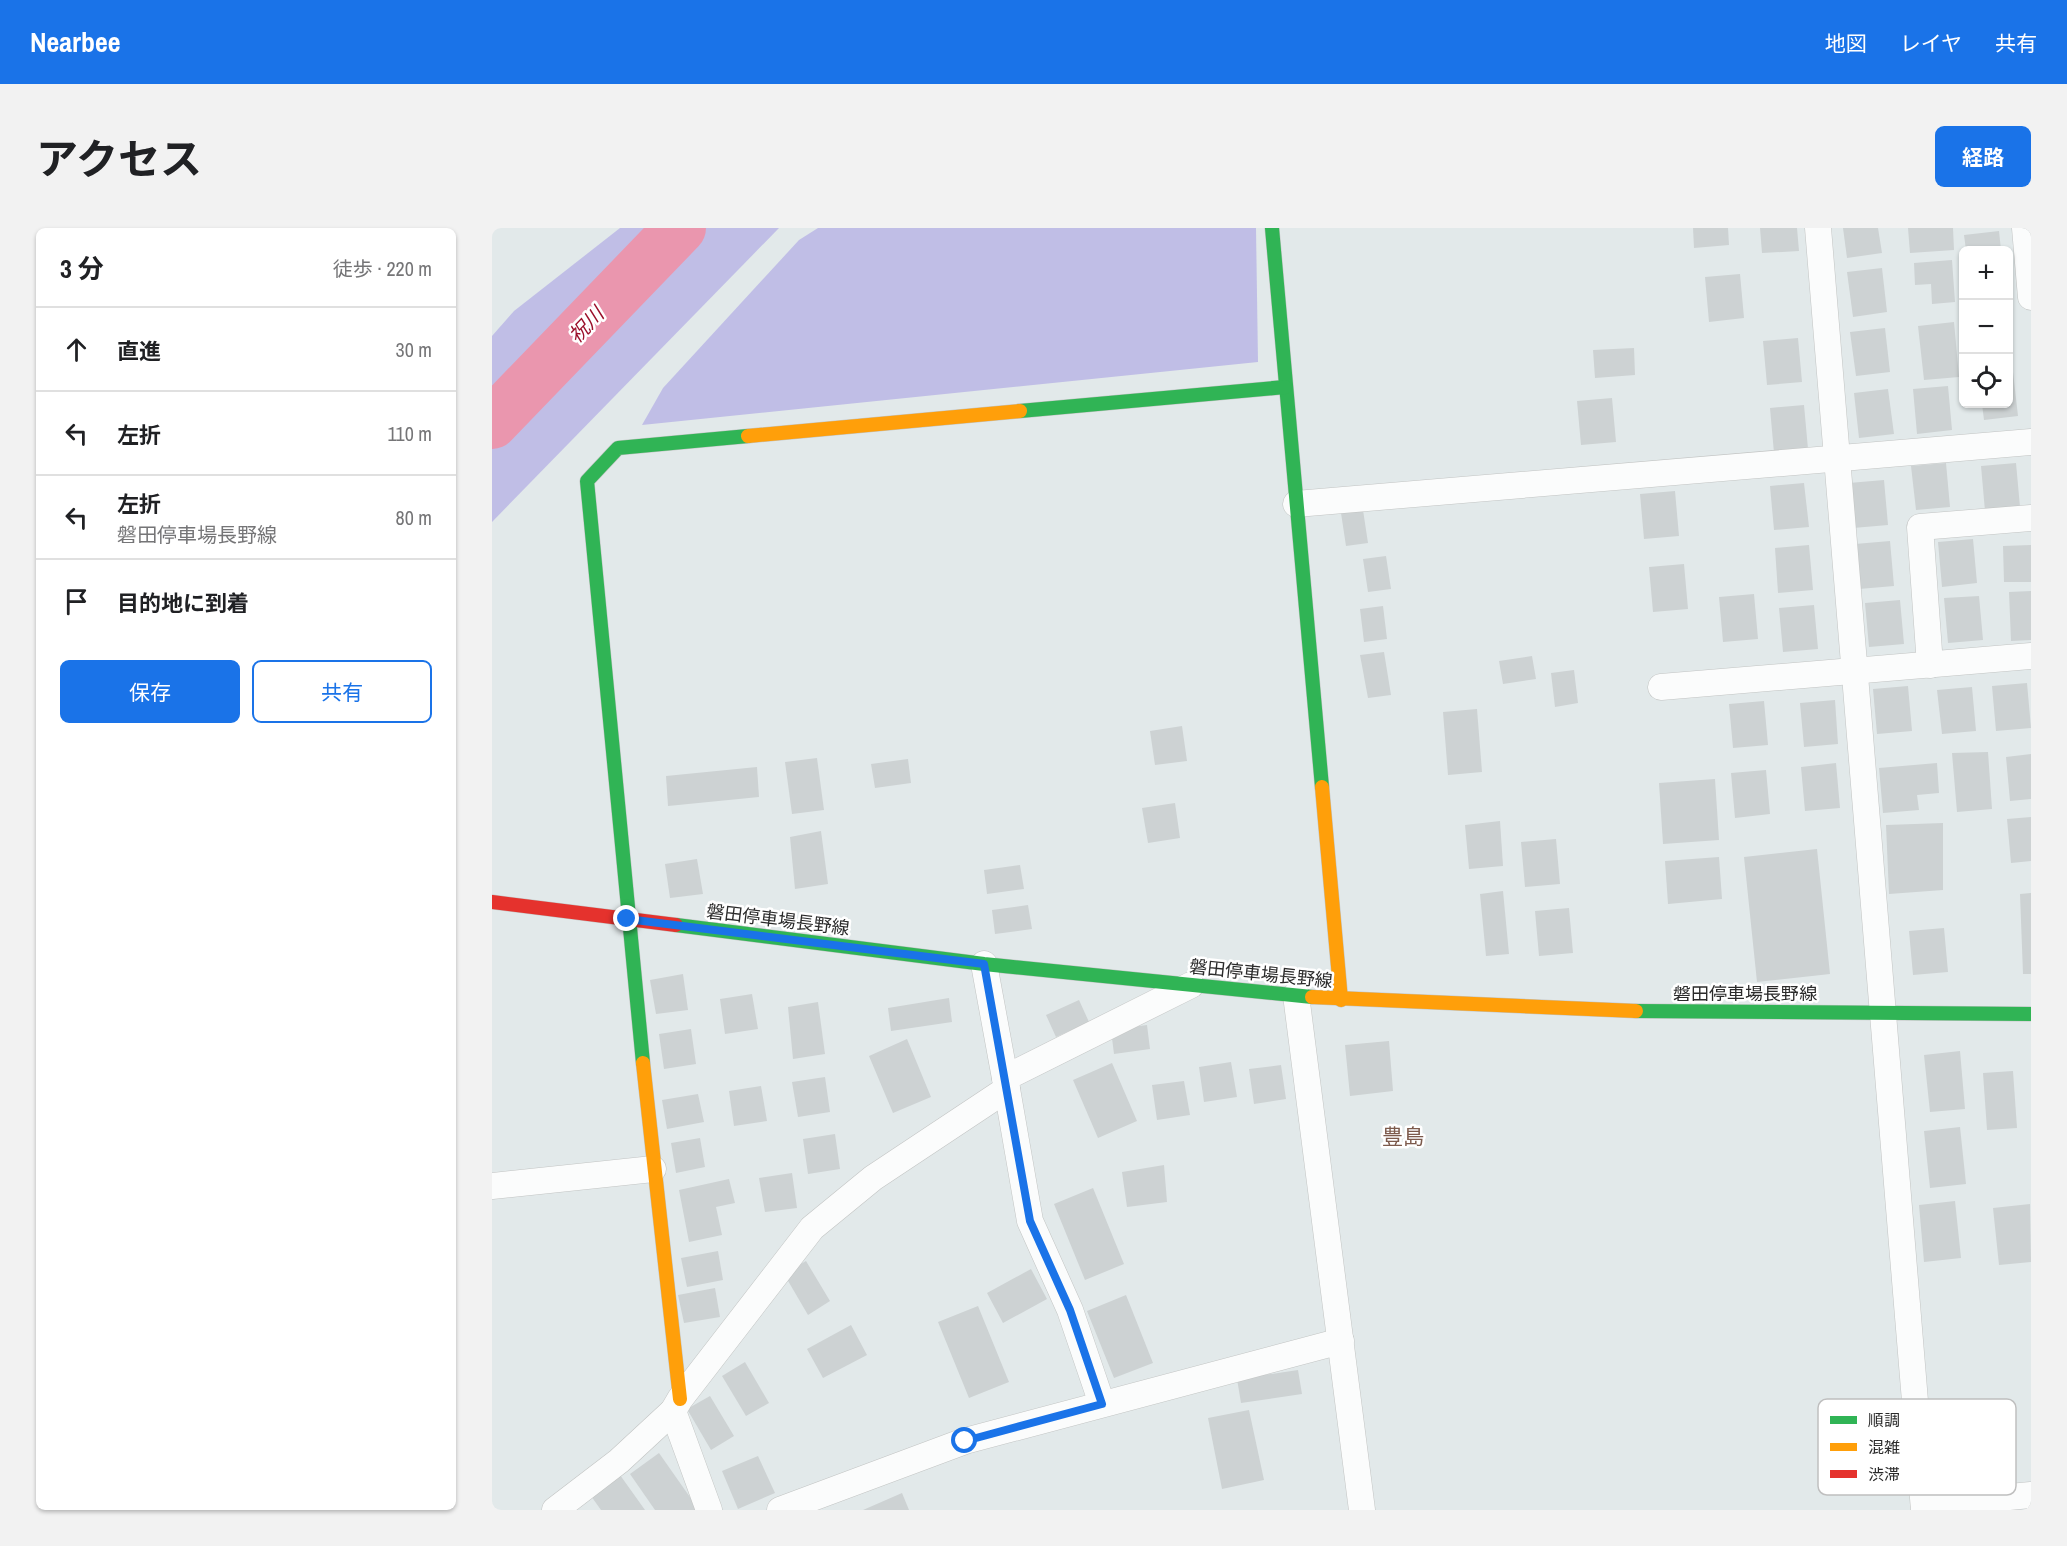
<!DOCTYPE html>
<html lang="ja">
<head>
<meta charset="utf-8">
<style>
  body { margin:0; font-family:"Archivo Narrow","Noto Sans JP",sans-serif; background:#f2f2f2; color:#202124 }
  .controls { position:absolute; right:18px; top:18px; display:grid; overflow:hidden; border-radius:9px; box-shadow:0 2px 4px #0004 }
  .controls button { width:54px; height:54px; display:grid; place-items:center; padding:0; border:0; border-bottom:2px solid #e0e0e0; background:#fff; color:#202124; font:30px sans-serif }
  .stop { position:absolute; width:18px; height:18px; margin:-14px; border:4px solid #1a73e8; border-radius:50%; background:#fff }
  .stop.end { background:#1a73e8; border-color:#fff; box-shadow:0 2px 6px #0008 }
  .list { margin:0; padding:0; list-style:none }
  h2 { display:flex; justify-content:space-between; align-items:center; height:78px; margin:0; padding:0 24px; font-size:26px }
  h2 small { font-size:20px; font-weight:400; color:#757577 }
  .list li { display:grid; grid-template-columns:39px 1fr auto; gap:18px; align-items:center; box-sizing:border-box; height:84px; padding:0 24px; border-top:2px solid #e0e0e0 }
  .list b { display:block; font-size:22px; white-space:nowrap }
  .list p { margin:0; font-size:20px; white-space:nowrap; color:#757577 }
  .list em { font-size:20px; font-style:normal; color:#757577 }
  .actions { display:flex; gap:12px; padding:18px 24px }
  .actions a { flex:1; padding:14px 0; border:2px solid #1a73e8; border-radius:9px; text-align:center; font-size:21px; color:#1a73e8 }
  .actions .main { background:#1a73e8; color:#fff }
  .icon { flex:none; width:33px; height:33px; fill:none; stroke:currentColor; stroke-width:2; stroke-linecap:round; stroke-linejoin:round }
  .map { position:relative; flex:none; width:1539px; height:1282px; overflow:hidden; border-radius:9px }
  header { display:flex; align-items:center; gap:36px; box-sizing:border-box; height:84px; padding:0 30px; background:#1a73e8; color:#fff }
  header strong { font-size:28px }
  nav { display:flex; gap:33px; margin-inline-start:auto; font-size:21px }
  .intro { display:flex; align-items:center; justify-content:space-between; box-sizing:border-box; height:144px; padding:0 36px }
  h1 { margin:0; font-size:42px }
  .button { padding:15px 27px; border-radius:9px; background:#1a73e8; color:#fff; font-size:21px; font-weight:700 }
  main { display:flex; gap:36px; padding:0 36px }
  aside { flex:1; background:#fff; border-radius:9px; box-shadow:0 2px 4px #0004 }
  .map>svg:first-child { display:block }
  .green { fill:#c0bee6 }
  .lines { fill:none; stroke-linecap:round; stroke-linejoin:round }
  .river { stroke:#ea96ae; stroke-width:52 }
  .building { fill:#cdd2d3 }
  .street-casing { stroke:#c2c4c3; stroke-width:27 }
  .fast-casing { stroke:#c2c4c3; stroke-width:15 }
  .slow-casing { stroke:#c2c4c3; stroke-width:15 }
  .jam-casing { stroke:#c2c4c3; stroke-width:15 }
  .street { stroke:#fbfcfc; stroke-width:26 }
  .fast { stroke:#30b455; stroke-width:14 }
  .slow { stroke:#ff9f0a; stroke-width:14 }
  .jam { stroke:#e5322d; stroke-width:14 }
  .route { stroke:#1a73e8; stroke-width:8 }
  .labels { text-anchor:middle; stroke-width:5; stroke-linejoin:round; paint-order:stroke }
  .street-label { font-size:18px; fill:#2b2b2b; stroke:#fff }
  .water-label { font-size:20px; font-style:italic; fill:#9b102b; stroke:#fff }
  .quarter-label { font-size:21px; fill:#7c5a4c; stroke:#fff }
  .key { fill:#fff; stroke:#bfbfbf; stroke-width:1.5 }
  .key-label { font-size:16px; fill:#2b2b2b }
</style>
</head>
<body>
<header>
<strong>Nearbee</strong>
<nav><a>地図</a><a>レイヤ</a><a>共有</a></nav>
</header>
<div class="intro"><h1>アクセス</h1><a class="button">経路</a></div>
<main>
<aside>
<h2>3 分<small>徒歩 · 220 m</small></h2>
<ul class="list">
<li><svg class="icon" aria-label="ahead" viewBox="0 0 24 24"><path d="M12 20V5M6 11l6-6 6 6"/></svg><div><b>直進</b></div><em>30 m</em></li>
<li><svg class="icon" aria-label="left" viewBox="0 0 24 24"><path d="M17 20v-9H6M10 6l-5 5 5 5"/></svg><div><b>左折</b></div><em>110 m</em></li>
<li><svg class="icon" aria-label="left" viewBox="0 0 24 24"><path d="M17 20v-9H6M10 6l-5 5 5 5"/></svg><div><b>左折</b><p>磐田停車場長野線</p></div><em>80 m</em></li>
<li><svg class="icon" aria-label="arrive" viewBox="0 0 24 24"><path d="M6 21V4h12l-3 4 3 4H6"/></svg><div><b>目的地に到着</b></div></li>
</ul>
<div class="actions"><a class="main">保存</a><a>共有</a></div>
</aside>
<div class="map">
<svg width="1539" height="1282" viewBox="0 0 1539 1282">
  <rect width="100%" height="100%" fill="#e2e9ea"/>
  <g class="green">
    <polygon points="128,0 287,0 0,294 0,108 22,83"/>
    <polygon points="326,0 764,0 766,134 150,197 171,160 307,12"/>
  </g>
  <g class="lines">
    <polyline class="river" points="0,195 188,0"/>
  </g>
  <g class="building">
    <polygon points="1201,0 1236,0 1237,17 1202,20"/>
    <polygon points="1268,0 1305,0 1307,23 1270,25"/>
    <polygon points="1351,0 1386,0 1390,25 1355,30"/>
    <polygon points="1416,0 1461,0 1462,22 1418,25"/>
    <polygon points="1507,3 1509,22 1474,22 1472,7"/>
    <polygon points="1460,32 1463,74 1440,76 1439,56 1423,57 1422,35"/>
    <polygon points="1390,40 1395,84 1361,89 1355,44"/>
    <polygon points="1248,46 1252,90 1217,94 1213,49"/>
    <polygon points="1462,94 1467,149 1432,152 1426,98"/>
    <polygon points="1393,100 1398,144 1364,148 1358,104"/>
    <polygon points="1306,110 1310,154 1275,157 1271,113"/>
    <polygon points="1142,120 1143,147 1103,150 1101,122"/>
    <polygon points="1516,144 1521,144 1526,188 1492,192 1490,176 1516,176"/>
    <polygon points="1456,158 1460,202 1425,206 1421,161"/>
    <polygon points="1396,161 1402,206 1367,210 1362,165"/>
    <polygon points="1120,170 1124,214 1089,217 1085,173"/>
    <polygon points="1312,177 1316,221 1282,225 1278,180"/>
    <polygon points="1454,235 1458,279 1424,282 1419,238"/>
    <polygon points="1524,235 1528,279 1493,283 1489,238"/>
    <polygon points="1392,252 1396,297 1361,300 1357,255"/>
    <polygon points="1312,255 1317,299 1282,302 1278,258"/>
    <polygon points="1183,263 1187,308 1152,311 1148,266"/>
    <polygon points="871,282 876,315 854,318 849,285"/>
    <polygon points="1481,311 1485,355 1450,359 1446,314"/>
    <polygon points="1398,313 1402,358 1367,361 1363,316"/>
    <polygon points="1317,317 1321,362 1286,365 1283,320"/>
    <polygon points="1539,317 1539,354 1512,354 1511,318"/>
    <polygon points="894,328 899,361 876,364 871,331"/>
    <polygon points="1192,336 1196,381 1161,384 1157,339"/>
    <polygon points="1539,363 1539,412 1519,413 1517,364"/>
    <polygon points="1262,366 1266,411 1231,414 1227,369"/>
    <polygon points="1487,368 1491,412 1456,415 1452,370"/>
    <polygon points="1408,372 1412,416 1377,419 1373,375"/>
    <polygon points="1322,377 1326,421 1291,424 1287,380"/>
    <polygon points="891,378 895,411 872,414 868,381"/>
    <polygon points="892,424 899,467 876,470 868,427"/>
    <polygon points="1040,428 1044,451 1011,456 1007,433"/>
    <polygon points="1082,442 1086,475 1063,479 1059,445"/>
    <polygon points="1535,455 1539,500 1504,503 1500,458"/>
    <polygon points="1416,458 1420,503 1385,506 1381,461"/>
    <polygon points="1480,459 1484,503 1450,506 1445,462"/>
    <polygon points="1343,472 1346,516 1312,519 1308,475"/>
    <polygon points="1272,473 1276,517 1241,520 1237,476"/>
    <polygon points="985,481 990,544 956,547 951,484"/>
    <polygon points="690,498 695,533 663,537 658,503"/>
    <polygon points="1496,524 1500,581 1465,584 1460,525"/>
    <polygon points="1539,526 1539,571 1518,573 1514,529"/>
    <polygon points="325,530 332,582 300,586 293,534"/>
    <polygon points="416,531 419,555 383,560 379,536"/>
    <polygon points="1344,535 1348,580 1313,583 1309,539"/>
    <polygon points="1445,535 1447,565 1425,567 1427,582 1391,585 1387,540"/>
    <polygon points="265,539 267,569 176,578 174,548"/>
    <polygon points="1274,542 1278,586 1243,590 1239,545"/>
    <polygon points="1223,551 1227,612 1171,616 1167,555"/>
    <polygon points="683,575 688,610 656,615 650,580"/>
    <polygon points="1539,589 1539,633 1519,635 1515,591"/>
    <polygon points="1008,593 1011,638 977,641 973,597"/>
    <polygon points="1451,595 1451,662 1397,666 1394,597"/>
    <polygon points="329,603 336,656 303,661 298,609"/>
    <polygon points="1064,611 1068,656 1033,659 1029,614"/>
    <polygon points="1325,621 1338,746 1265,754 1252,629"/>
    <polygon points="1227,629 1230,671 1176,676 1173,633"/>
    <polygon points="205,631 211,666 178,670 173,636"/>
    <polygon points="528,637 532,661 495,666 492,642"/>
    <polygon points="1011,663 1017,726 994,728 988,666"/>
    <polygon points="1539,665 1539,746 1531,746 1528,666"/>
    <polygon points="536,677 540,701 503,706 500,682"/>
    <polygon points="1077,680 1081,725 1047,728 1043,683"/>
    <polygon points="1452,700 1456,744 1421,747 1417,703"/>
    <polygon points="191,746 196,782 164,786 158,752"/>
    <polygon points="260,766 266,801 233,806 228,771"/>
    <polygon points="457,770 460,794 399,803 396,780"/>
    <polygon points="587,772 597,794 564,809 554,787"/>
    <polygon points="326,774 333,826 301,831 296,779"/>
    <polygon points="655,797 658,821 622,826 619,802"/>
    <polygon points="199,801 204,836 172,841 167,806"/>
    <polygon points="415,811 439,869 401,885 377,828"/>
    <polygon points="897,813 901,863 858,868 853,817"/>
    <polygon points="1468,823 1473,881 1438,884 1432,827"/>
    <polygon points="739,834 745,869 712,874 707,839"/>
    <polygon points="620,835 645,893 606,910 581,852"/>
    <polygon points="789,837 794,871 762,876 757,841"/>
    <polygon points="1521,843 1525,900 1495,902 1491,845"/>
    <polygon points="333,849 338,884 306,889 300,854"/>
    <polygon points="692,853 698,887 665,892 660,857"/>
    <polygon points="269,858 275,893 242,898 237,863"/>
    <polygon points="206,866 212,894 175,901 170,872"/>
    <polygon points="1468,899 1474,956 1438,960 1432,903"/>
    <polygon points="343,906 348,941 316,946 311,911"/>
    <polygon points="208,910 213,939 184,945 179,915"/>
    <polygon points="672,937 675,974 635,979 630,944"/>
    <polygon points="300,945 305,980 273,984 267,950"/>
    <polygon points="237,951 243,975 224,979 230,1007 197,1014 187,962"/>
    <polygon points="601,960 632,1036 593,1052 562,976"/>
    <polygon points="1463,973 1469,1030 1432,1034 1427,977"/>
    <polygon points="1538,976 1539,1034 1507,1037 1501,980"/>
    <polygon points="226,1023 231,1052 195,1059 189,1030"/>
    <polygon points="314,1033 338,1073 316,1087 292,1046"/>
    <polygon points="539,1041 555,1071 511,1095 495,1065"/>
    <polygon points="223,1060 228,1089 192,1095 186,1067"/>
    <polygon points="634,1067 661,1135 622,1150 595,1083"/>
    <polygon points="486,1078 517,1154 477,1170 446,1094"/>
    <polygon points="359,1097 375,1127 331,1150 315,1121"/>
    <polygon points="253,1134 277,1175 254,1188 230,1148"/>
    <polygon points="806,1142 810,1166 749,1175 745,1151"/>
    <polygon points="218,1168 242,1208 219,1222 195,1181"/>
    <polygon points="757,1182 772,1252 730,1261 716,1190"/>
    <polygon points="167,1225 207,1282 163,1282 138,1246"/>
    <polygon points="266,1228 283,1265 246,1281 230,1243"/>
    <polygon points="128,1247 153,1282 109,1282 99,1268"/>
    <polygon points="410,1265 417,1282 371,1282"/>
  </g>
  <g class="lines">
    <defs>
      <g id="street">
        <polyline points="1326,0 1432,1282"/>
        <polyline points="1533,0 1539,69"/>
        <polyline points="804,276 1539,214"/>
        <polyline points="1438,437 1428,299 1539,290"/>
        <polyline points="1169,459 1539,428"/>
        <polyline points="804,767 870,1282"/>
        <polyline points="513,850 699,757"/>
        <polyline points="515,861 538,993 578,1082 610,1176"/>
        <polyline points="0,958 161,941"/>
        <polyline points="1432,1277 1539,1267"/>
        <polyline points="63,1282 127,1233 181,1183"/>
        <polyline points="217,1282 181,1183 188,1171 320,1000 381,950 515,861 492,736"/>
        <polyline points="288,1282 473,1213 849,1113"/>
      </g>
      <g id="fast">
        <polyline points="780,0 830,559"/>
        <polyline points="528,183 793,159"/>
        <polyline points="184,697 492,736 820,769"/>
        <polyline points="1144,783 1539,786"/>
        <polyline points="151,835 95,253 126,220 256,208"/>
      </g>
      <g id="slow">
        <polyline points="256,208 528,183"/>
        <polyline points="830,559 849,772"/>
        <polyline points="820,769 1144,783"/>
        <polyline points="151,835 188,1171"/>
      </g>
      <polyline id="jam" points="0,674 184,697"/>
    </defs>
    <use href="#street" class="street-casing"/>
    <use href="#fast" class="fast-casing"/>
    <use href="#slow" class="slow-casing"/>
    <use href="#jam" class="jam-casing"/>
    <use href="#street" class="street"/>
    <use href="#fast" class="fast"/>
    <use href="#slow" class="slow"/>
    <use href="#jam" class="jam"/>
  </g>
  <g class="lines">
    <polyline class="route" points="135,691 492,736 538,993 578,1082 610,1176 473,1213"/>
  </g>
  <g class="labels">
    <g class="street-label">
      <text transform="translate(286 692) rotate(7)" y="6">磐田停車場長野線</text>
      <text transform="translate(769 746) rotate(6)" y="6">磐田停車場長野線</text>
      <text x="1253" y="772">磐田停車場長野線</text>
    </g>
    <g class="water-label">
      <text transform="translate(94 97) rotate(-46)" y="7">祝川</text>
    </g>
    <g class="quarter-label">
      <text x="911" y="916">豊島</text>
    </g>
  </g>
  <rect x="1326" y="1171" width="198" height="96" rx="9" class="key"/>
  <rect x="1338" y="1188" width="27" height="8" fill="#30b455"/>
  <rect x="1338" y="1215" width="27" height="8" fill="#ff9f0a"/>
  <rect x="1338" y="1242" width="27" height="8" fill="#e5322d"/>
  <g class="key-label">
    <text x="1376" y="1198">順調</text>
    <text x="1376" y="1225">混雑</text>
    <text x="1376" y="1252">渋滞</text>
  </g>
</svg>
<div class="controls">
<button>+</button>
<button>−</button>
<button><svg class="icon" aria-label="locate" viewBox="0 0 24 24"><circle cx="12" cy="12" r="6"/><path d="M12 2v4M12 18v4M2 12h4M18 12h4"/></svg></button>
</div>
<div class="stop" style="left:473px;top:1213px"></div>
<div class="stop end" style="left:135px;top:691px"></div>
</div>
</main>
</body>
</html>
